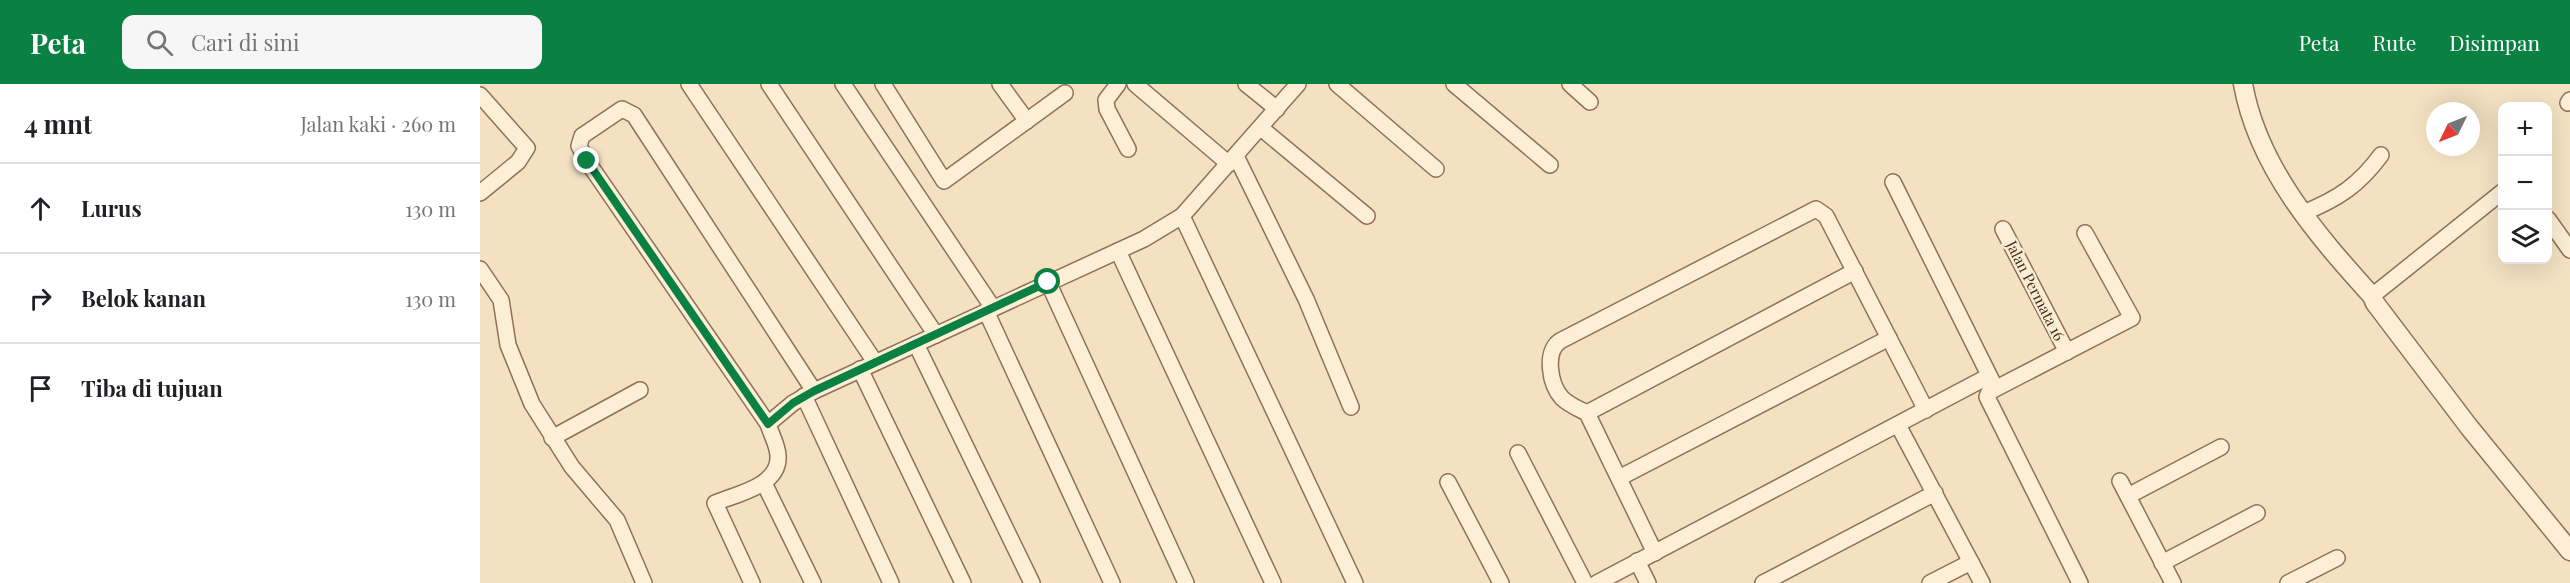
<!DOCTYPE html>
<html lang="id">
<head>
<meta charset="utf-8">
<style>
  body { margin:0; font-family:"Playfair Display",serif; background:#f6f6f6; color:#202124 }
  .controls { position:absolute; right:18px; top:18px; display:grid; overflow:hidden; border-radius:12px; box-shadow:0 6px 24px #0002 }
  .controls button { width:54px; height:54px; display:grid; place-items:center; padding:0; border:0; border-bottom:2px solid #e0e0e0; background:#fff; color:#202124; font:30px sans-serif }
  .compass { position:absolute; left:1946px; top:18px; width:54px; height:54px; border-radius:50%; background:#fff; box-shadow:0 6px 24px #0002; rotate:227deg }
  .stop { position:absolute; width:18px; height:18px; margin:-14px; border:4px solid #0b8043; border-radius:50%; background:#fff }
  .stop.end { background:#0b8043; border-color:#fff; box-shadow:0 2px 6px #0008 }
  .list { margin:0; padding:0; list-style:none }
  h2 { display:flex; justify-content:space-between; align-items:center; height:78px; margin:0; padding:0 24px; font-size:26px }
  h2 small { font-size:20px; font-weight:400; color:#757577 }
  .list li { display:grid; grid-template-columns:39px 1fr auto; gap:18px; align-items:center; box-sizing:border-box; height:90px; padding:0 24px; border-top:2px solid #e0e0e0 }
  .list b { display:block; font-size:22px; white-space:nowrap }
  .list em { font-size:20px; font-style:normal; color:#757577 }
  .icon { flex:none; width:33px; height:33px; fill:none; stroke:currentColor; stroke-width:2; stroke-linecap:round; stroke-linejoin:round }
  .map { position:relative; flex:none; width:2090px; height:499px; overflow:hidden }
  header { display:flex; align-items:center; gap:36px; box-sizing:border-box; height:84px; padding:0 30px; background:#0b8043; color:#fff }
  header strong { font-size:28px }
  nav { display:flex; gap:33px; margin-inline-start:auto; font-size:21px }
  .search { width:420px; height:54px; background:#f6f6f6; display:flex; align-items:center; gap:15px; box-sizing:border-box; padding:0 21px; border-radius:12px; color:#757577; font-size:22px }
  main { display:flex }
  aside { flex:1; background:#fff }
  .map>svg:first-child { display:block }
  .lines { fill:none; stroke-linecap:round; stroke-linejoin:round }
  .minor-casing { stroke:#8f7157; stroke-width:18 }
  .tertiary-casing { stroke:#8f7157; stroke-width:21 }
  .minor { stroke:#fcefd6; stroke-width:15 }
  .tertiary { stroke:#fcefd6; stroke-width:18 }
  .route { stroke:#0b8043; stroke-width:8 }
  .labels { text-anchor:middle; stroke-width:4.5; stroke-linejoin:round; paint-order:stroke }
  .street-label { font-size:15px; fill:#3d2a1c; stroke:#f9ecd3 }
</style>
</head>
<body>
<header>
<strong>Peta</strong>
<div class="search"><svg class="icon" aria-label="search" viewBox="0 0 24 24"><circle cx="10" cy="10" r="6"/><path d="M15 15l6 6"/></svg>Cari di sini</div>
<nav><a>Peta</a><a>Rute</a><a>Disimpan</a></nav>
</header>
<main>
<aside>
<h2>4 mnt<small>Jalan kaki · 260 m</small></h2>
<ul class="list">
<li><svg class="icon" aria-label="ahead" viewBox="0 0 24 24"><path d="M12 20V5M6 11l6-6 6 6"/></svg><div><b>Lurus</b></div><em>130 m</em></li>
<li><svg class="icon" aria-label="right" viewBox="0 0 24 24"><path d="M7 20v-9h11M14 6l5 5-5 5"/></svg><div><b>Belok kanan</b></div><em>130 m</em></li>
<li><svg class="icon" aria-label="arrive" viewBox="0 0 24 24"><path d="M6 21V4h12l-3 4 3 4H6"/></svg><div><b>Tiba di tujuan</b></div></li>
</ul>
</aside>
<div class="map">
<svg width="2090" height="499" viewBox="0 0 2090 499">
  <rect width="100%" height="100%" fill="#f3e1c2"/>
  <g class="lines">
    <defs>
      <g id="minor">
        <polyline points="209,0 395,278"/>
        <polyline points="289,0 456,251"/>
        <polyline points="363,0 513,224"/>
        <polyline points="403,0 464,97 585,9"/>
        <polyline points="520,0 547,37"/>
        <polyline points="638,0 626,16 627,25 648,65"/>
        <polyline points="655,0 749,80"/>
        <polyline points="766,0 797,25"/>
        <polyline points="857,0 956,85"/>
        <polyline points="974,0 1070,81"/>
        <polyline points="1090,0 1110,18"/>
        <polyline points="0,11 47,64 38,78 0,109"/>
        <polyline points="2088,19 2090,16"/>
        <polyline points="781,44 887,132"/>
        <polyline points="756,72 826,215 871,323"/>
        <polyline points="1413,98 1513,299"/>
        <path d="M1823 129C1858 115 1879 101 1901 71"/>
        <polyline points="702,132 875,499"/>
        <polyline points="2068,135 2090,166"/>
        <polyline points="1523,145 1587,268"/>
        <polyline points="638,167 793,499"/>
        <polyline points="0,185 21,216 28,261 52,320 92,383 137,436 164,499"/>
        <polyline points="568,198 706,499"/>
        <polyline points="1892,212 2022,108"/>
        <polyline points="506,227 632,499"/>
        <polyline points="436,260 552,499"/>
        <polyline points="380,285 483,499"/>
        <polyline points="324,312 411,499"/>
        <polyline points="1107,329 1375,187"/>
        <polyline points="288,340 107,77 99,62 102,52 142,25 154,31 334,307"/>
        <polyline points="1418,341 1502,499"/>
        <polyline points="72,354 160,306"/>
        <polyline points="1038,369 1105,499"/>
        <polyline points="1139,394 1409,254"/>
        <polyline points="1640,397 1693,499"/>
        <polyline points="968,398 1021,499"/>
        <polyline points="284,399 333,499"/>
        <polyline points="1648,412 1741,363"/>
        <path d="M1175 469 1107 329C1099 325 1089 321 1082 314 1070 301 1064 268 1080 257L1336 125 1346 132 1446 326"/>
        <polyline points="1157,477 1168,499"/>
        <polyline points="1682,479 1777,429"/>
        <path d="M272 499 235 419C256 410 300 402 298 372 298 362 291 350 288 340L313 319 334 307 664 155 702 132 818 0"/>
        <polyline points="1117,499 1509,292"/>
        <polyline points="1283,499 1455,409"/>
        <polyline points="1450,499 1491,478"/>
        <polyline points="1600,499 1507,313 1509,308 1652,234 1605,149"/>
        <polyline points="1808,499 1857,474"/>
      </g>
      <path id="tertiary" d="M1763 0C1778 84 1837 151 1892 212L1895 219 1989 343 2090 467"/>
    </defs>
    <use href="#minor" class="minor-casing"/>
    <use href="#tertiary" class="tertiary-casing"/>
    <use href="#minor" class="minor"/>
    <use href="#tertiary" class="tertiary"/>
  </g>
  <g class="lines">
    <polyline class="route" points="107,77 288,340 313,319 334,307 568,198"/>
  </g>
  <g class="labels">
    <g class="street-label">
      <text transform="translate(1555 207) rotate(63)" y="5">Jalan Permata 16</text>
    </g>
  </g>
</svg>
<div class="controls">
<button>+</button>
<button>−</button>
<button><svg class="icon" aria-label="layers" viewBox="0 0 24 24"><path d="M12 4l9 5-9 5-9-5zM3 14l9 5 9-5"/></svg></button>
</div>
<svg class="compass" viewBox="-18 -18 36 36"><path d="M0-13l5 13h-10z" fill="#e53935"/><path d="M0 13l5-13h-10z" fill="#757577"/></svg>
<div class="stop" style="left:568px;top:198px"></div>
<div class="stop end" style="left:107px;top:77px"></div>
</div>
</main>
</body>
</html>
